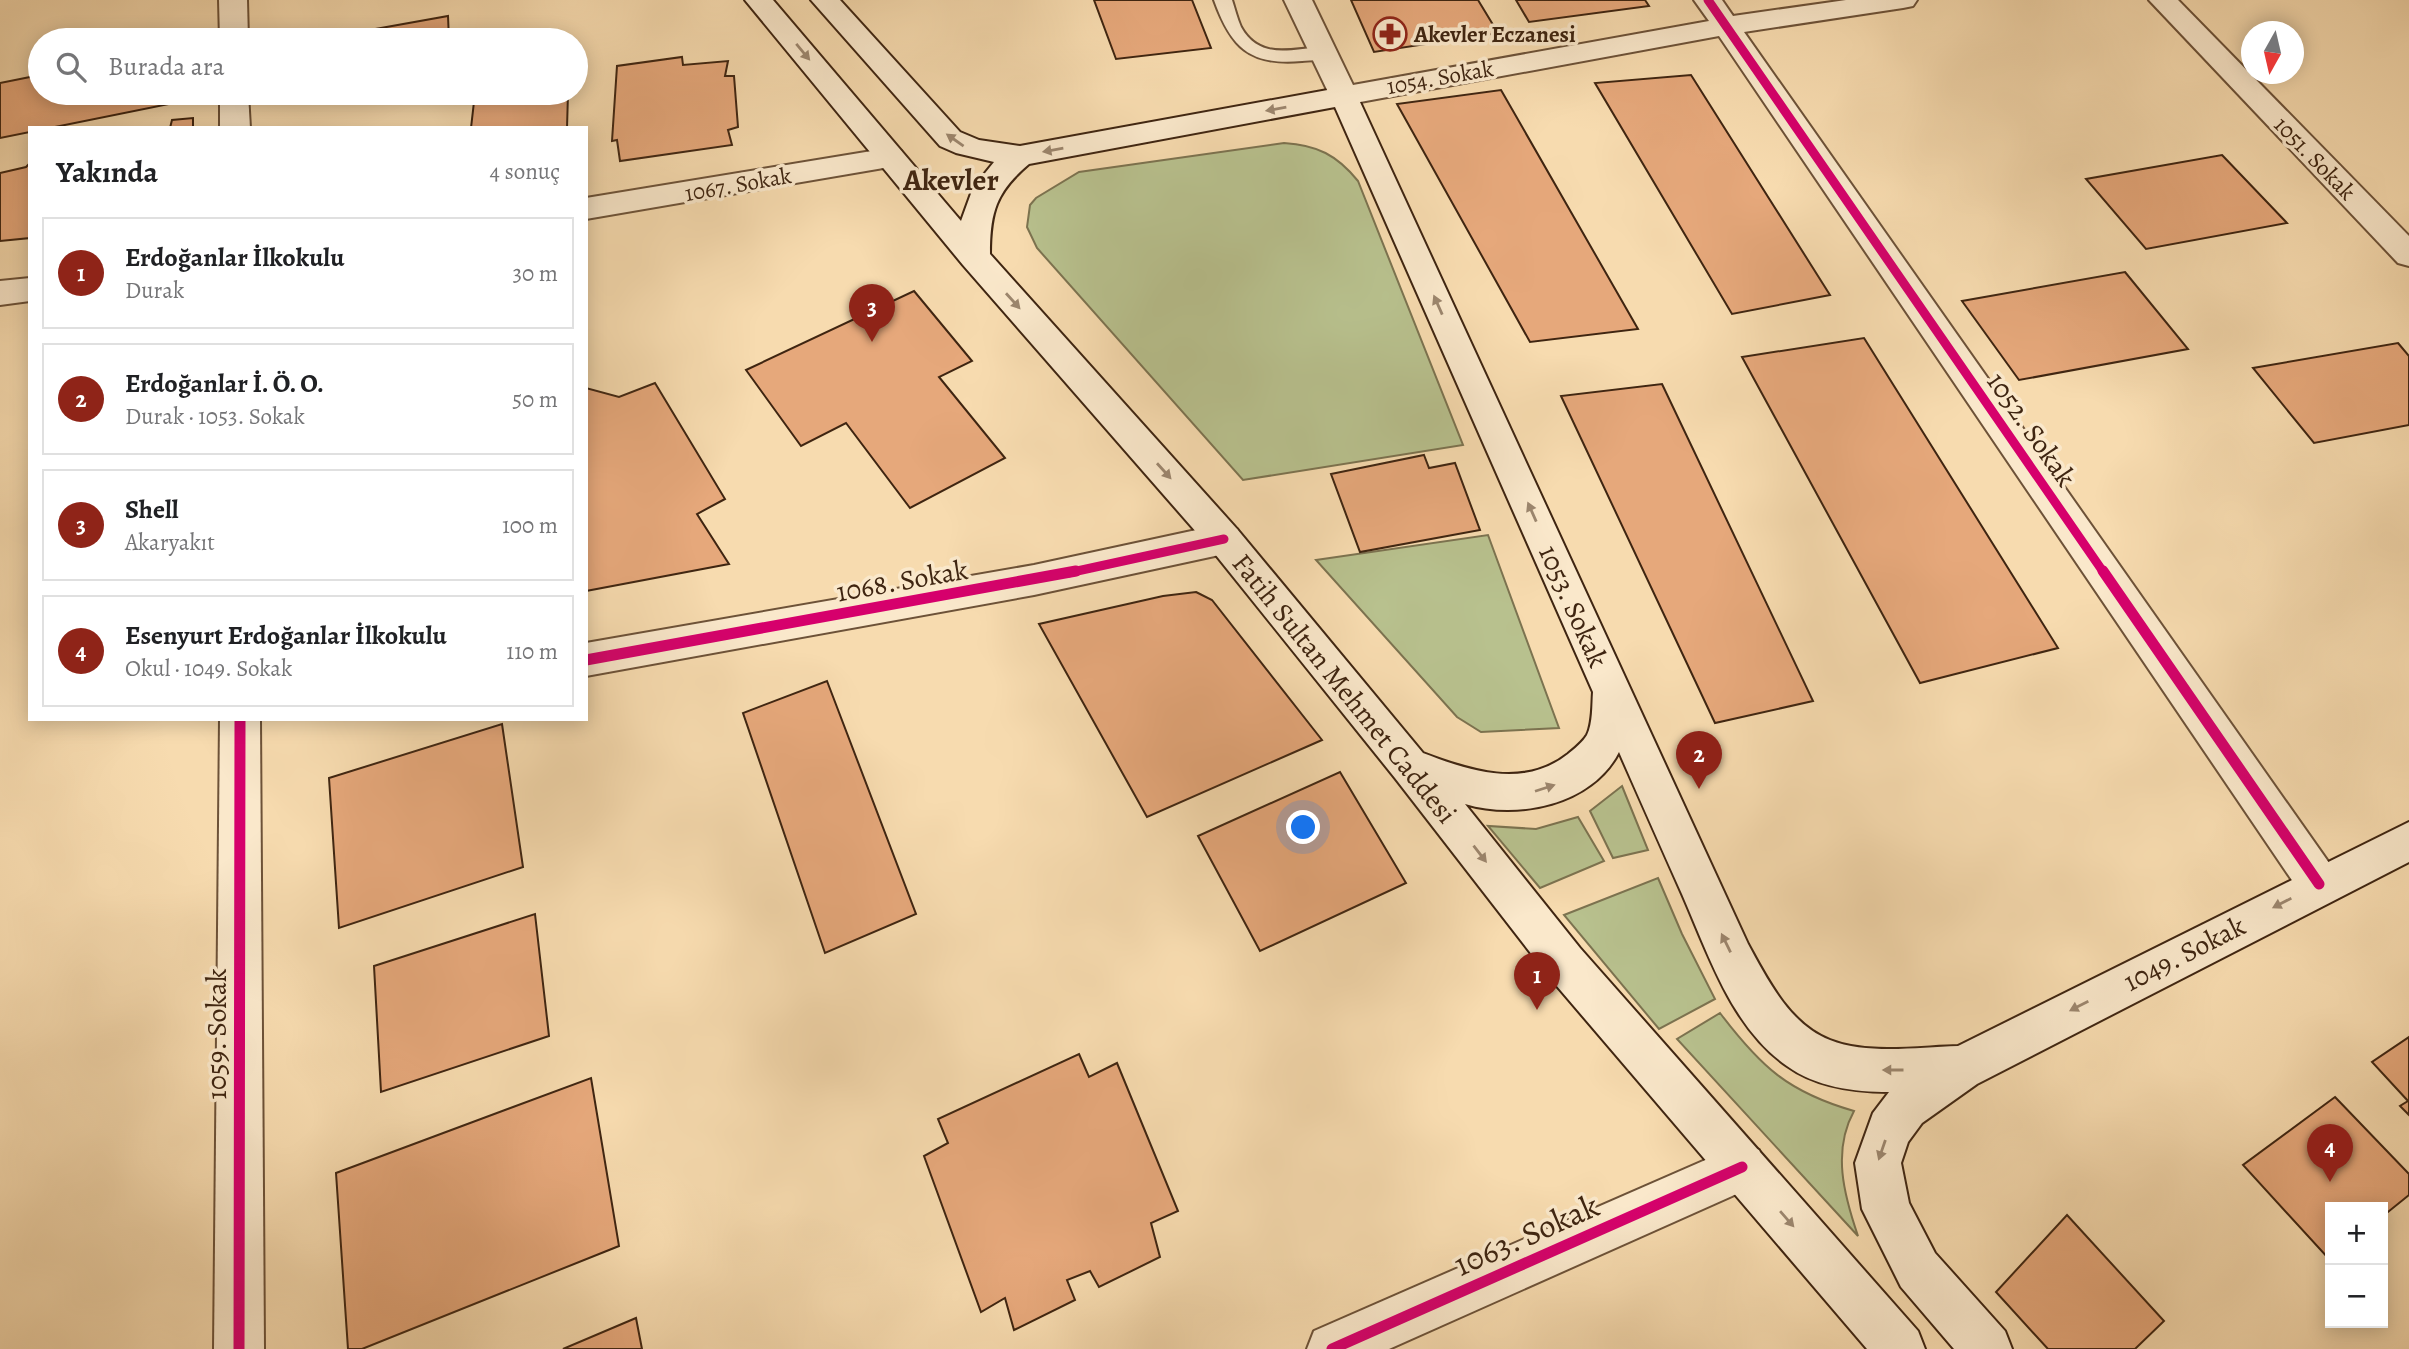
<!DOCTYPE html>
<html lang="tr">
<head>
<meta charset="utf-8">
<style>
  body { margin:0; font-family:Alegreya,serif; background:#f2f2f2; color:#202124 }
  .controls { position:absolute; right:21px; bottom:21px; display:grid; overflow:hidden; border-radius:0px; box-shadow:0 4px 18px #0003 }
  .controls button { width:63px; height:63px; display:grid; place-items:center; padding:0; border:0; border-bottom:2px solid #e0e0e0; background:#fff; color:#202124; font:35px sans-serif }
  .compass { position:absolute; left:2241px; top:21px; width:63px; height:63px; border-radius:50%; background:#fff; box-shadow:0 4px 18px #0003; rotate:188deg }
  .you { position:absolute; left:1304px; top:828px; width:24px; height:24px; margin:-18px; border:5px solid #fff; border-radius:50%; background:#1a73e8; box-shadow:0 0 0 10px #1a73e833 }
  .badge { display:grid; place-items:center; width:46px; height:46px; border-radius:50%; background:#8f2418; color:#fff; font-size:23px; font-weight:700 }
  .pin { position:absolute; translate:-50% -58px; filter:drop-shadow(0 2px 4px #0008) }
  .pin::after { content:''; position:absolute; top:37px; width:24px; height:21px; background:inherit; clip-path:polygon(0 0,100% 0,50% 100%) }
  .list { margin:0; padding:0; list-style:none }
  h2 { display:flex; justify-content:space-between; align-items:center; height:91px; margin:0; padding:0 28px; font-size:30px }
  h2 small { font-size:23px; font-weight:400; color:#757577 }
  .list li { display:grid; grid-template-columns:46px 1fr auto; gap:21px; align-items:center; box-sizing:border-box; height:112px; margin:0 14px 14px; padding:0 14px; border:2px solid #e0e0e0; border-radius:0px }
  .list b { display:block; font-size:26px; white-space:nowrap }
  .list p { margin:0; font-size:23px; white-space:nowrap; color:#757577 }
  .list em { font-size:23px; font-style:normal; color:#757577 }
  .icon { flex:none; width:38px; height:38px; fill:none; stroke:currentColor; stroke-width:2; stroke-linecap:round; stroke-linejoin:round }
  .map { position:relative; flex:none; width:2409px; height:1349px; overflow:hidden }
  .search { position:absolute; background:#fff; box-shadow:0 4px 18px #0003; left:28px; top:28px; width:560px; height:77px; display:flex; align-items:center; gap:18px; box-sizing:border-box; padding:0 24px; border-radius:38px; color:#757577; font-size:26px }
  .panel { position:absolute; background:#fff; box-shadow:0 4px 18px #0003; left:28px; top:126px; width:560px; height:595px; border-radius:0px }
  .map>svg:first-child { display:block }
  .green { fill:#b8c18e; stroke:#7c7350; stroke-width:2 }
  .building { fill:#e6a87b; stroke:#3f2511; stroke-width:2 }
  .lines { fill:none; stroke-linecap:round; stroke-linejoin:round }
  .lane-casing { stroke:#6d5238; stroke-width:4 }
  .street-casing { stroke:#6d5238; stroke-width:4 }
  .secondary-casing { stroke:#3f2511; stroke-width:4 }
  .lane { fill:#fae8cb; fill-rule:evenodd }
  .street { fill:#fae8cb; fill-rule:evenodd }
  .secondary { fill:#fae8cb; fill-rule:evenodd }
  .cycleway-far1-casing { stroke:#fae8cb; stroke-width:12 }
  .cycleway-casing { stroke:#fae8cb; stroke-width:16 }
  .cycleway-far1 { stroke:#d6006c; stroke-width:9 }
  .cycleway { stroke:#d6006c; stroke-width:11 }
  .oneway { fill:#9c866e }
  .labels { text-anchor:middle; stroke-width:7; stroke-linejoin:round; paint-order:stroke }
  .far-poi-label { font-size:23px; font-weight:bold; fill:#3f2511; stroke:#fae8cb; text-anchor:start }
  .far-street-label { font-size:23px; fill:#3f2511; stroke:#fae8cb }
  .street-label { font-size:28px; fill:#3f2511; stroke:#fae8cb }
  .far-district-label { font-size:30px; font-weight:bold; fill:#3f2511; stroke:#fae8cb }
  .near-street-label { font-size:33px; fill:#3f2511; stroke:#fae8cb }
</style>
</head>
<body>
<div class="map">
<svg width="2409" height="1349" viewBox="0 0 2409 1349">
  <rect width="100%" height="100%" fill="#f7dbaf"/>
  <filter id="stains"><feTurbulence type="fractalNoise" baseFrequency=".00286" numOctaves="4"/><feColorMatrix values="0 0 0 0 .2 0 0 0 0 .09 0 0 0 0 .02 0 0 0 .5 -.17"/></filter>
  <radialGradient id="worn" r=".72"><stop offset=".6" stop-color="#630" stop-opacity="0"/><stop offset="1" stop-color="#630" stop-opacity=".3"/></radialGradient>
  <g class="green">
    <path d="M1284 143C1317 145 1337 155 1358 181L1463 445 1243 480 1037 248 1027 227 1030 205 1036 198 1079 172Z"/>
    <polygon points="1488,535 1559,728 1481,732 1457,717 1316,560"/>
    <polygon points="1622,786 1648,850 1613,858 1590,811"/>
    <polygon points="1578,817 1604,861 1540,888 1488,826 1536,829"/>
    <polygon points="1658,878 1682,934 1715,999 1659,1029 1564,915"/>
    <path d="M1720 1013C1761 1067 1788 1092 1854 1111 1832 1151 1844 1195 1858 1236L1677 1039Z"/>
  </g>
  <g class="building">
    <polygon points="1094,0 1192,0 1211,48 1116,59"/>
    <polygon points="1351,0 1478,0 1498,33 1374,52"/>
    <polygon points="1516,0 1645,0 1649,6 1529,22"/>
    <polygon points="448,16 449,40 314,40"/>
    <polygon points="682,57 683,65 728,61 725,76 734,76 738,127 728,130 732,145 620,161 617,140 612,141 617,66"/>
    <polygon points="40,75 40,93 174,93 174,103 50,128 30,128 30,132 0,138 0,83"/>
    <polygon points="1691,75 1830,295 1732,314 1595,83"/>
    <polygon points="1501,90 1638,329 1530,342 1397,104"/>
    <polygon points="475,93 568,93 567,128 471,128"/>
    <polygon points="193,118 193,128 170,128 172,120"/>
    <polygon points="2222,155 2287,223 2146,249 2086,179"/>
    <polygon points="30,163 30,238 0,241 0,173 26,167"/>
    <polygon points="2125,272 2188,349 2019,380 1962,301"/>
    <polygon points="914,291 972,361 939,377 1005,458 910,508 846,423 801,446 746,370"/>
    <polygon points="1864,338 2058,648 1920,683 1742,357"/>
    <polygon points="2398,343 2409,356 2409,425 2314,443 2253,368"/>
    <polygon points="655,383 725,499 697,514 729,564 586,591 586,388 619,397"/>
    <polygon points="1662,384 1813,701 1715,723 1561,396"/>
    <polygon points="1424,455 1429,468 1455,463 1480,530 1360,552 1331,474"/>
    <polygon points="1196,592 1212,600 1322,740 1147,817 1039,624 1163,596"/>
    <polygon points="827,681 916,914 825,953 743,713"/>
    <polygon points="502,724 523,867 339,928 329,778"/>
    <polygon points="1340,772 1406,883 1260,951 1198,836"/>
    <polygon points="535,914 549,1036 381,1092 374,966"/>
    <polygon points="2409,1037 2409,1115 2400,1106 2408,1101 2372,1062"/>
    <polygon points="1079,1054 1089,1077 1117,1063 1178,1211 1151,1223 1160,1257 1099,1287 1090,1271 1067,1280 1075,1300 1014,1330 1005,1298 981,1312 924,1156 948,1143 938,1119"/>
    <polygon points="591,1078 619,1246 362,1349 348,1349 336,1173"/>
    <polygon points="2335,1097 2409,1174 2409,1195 2383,1216 2383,1207 2330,1207 2329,1259 2243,1165"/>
    <polygon points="2067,1215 2164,1321 2135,1349 2048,1349 1996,1292"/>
    <polygon points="636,1318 642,1349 563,1349"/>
  </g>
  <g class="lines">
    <defs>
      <path id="lane" d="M1214 0H1232C1235 9 1237 18 1241 27 1266 72 1317 35 1332 53 1325 61 1312 60 1302 61 1249 66 1231 47 1214 0Z"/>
      <g id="street">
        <polygon points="219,0 247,0 248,40 220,40"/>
        <polygon points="1284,0 1312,0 1353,85 1709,21 1694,0 1722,0 1733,16 1846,0 1917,0 1913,6 1903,8 1744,32 2334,870 2340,884 2334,898 2319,904 2304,898 1719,36 1344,105 1334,103 1330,96"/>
        <polygon points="2149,0 2178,0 2409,236 2409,266 2398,263"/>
        <polygon points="220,93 248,93 250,128 220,128"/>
        <polygon points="890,148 901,151 905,158 901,165 586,219 586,198"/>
        <polygon points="30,278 30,301 0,305 0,281"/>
        <polygon points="1224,524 1237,529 1242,539 1237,549 1224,554 1034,595 586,676 586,643 1034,565"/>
        <polygon points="220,719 260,719 264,1349 214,1349"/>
        <polygon points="1742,1144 1759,1150 1765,1167 1759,1184 1389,1349 1307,1349 1314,1331"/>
      </g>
      <path id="secondary" d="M745 0H773L961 221 973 188 994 162 956 153 940 146 811 0H840L960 132 979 140 1020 146 1344 87 1354 89 1748 944C1767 979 1790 1025 1830 1040 1868 1055 1918 1047 1958 1046L2409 822V862L1977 1084 1922 1123 1908 1142 1901 1163 1909 1203 1935 1253 2005 1331 2012 1349H1954L1901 1287 1862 1209 1855 1163 1873 1113 1889 1092C1853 1092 1816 1087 1787 1066 1731 1027 1708 953 1682 894 1661 847 1640 800 1619 752 1592 805 1518 820 1465 804L1580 948 1918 1331 1925 1349H1867L1550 978 1395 778 1211 549 963 265ZM1335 107 1593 692C1592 705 1593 723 1587 735 1583 742 1574 749 1568 754 1524 789 1470 771 1423 753L1237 529 990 254C990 212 996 192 1029 164Z"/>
    </defs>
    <use href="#lane" class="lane-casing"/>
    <use href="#street" class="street-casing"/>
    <use href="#secondary" class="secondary-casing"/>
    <use href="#lane" class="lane"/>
    <use href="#street" class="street"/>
    <use href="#secondary" class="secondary"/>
    <defs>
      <g id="cycleway-far1">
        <polyline points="1708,0 2104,573"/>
        <polyline points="1068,573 1224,539"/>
      </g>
      <g id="cycleway">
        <polyline points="2103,571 2319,884"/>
        <polyline points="586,660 1076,571"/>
        <polyline points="239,1349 240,719"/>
        <polyline points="1332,1349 1742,1167"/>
      </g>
    </defs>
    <use href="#cycleway-far1" class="cycleway-far1-casing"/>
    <use href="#cycleway" class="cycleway-casing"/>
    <use href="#cycleway-far1" class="cycleway-far1"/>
    <use href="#cycleway" class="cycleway"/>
  </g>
  <defs><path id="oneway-solid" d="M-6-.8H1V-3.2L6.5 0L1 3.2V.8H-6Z" transform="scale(1.75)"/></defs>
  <g class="oneway">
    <use href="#oneway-solid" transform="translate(803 52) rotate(50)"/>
    <use href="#oneway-solid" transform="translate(1276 109) rotate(170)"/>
    <use href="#oneway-solid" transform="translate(955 140) rotate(-145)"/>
    <use href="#oneway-solid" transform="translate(1053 150) rotate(170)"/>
    <use href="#oneway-solid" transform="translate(1013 301) rotate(48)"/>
    <use href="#oneway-solid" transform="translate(1438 305) rotate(-114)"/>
    <use href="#oneway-solid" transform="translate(1164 471) rotate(48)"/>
    <use href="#oneway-solid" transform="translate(1532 512) rotate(-114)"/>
    <use href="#oneway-solid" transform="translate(1545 788) rotate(-18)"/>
    <use href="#oneway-solid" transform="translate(1480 854) rotate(52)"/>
    <use href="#oneway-solid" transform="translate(2282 903) rotate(153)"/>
    <use href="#oneway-solid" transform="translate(1726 943) rotate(-116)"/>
    <use href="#oneway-solid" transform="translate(2079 1006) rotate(153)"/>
    <use href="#oneway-solid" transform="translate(1893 1070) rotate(180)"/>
    <use href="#oneway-solid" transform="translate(1882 1150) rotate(109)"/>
    <use href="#oneway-solid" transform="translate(1787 1219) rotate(49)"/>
  </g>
  <defs>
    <symbol id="pharmacy-ring" viewBox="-11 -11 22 22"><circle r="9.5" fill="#fae8cb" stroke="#8f2418" stroke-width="1.5"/><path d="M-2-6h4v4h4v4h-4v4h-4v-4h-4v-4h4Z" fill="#8f2418"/></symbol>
  </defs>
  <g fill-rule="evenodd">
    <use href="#pharmacy-ring" x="1371" y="15" width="38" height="38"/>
  </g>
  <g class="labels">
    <g class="far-poi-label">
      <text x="1414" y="42">Akevler Eczanesi</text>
    </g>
    <g class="far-street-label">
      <text transform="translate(1440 77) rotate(-10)" y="8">1054. Sokak</text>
      <text transform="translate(2315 158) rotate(46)" y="8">1051. Sokak</text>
      <text transform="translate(738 184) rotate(-10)" y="8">1067. Sokak</text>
    </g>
    <g class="street-label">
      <text transform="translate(2032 429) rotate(55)" y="10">1052. Sokak</text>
      <text transform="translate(902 580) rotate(-10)" y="10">1068. Sokak</text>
      <text transform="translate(1574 606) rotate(66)" y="10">1053. Sokak</text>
      <text transform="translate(1345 688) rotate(51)" y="10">Fatih Sultan Mehmet Caddesi</text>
      <text transform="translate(2184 953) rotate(-27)" y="10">1049. Sokak</text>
      <text transform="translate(216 1034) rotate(-90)" y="10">1059. Sokak</text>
    </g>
    <g class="far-district-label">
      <text x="951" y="190">Akevler</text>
    </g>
    <g class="near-street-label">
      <text transform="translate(1526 1234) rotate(-24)" y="12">1063. Sokak</text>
    </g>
  </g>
  <rect width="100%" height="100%" filter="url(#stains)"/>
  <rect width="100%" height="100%" fill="url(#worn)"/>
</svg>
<div class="controls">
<button>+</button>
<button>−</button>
</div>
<svg class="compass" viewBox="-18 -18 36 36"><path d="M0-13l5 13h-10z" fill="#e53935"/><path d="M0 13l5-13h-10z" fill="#757577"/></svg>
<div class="you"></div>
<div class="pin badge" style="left:1537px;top:1010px">1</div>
<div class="pin badge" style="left:1699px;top:789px">2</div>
<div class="pin badge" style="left:872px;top:342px">3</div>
<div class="pin badge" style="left:2330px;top:1182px">4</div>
<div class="search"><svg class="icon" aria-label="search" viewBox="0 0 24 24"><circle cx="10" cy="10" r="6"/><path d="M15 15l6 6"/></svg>Burada ara</div>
<section class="panel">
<h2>Yakında<small>4 sonuç</small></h2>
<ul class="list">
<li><span class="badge">1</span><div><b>Erdoğanlar İlkokulu</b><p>Durak</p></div><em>30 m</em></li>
<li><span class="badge">2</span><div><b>Erdoğanlar İ. Ö. O.</b><p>Durak · 1053. Sokak</p></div><em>50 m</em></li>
<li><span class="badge">3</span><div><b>Shell</b><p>Akaryakıt</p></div><em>100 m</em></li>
<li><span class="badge">4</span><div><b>Esenyurt Erdoğanlar İlkokulu</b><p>Okul · 1049. Sokak</p></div><em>110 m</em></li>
</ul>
</section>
</div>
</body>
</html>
